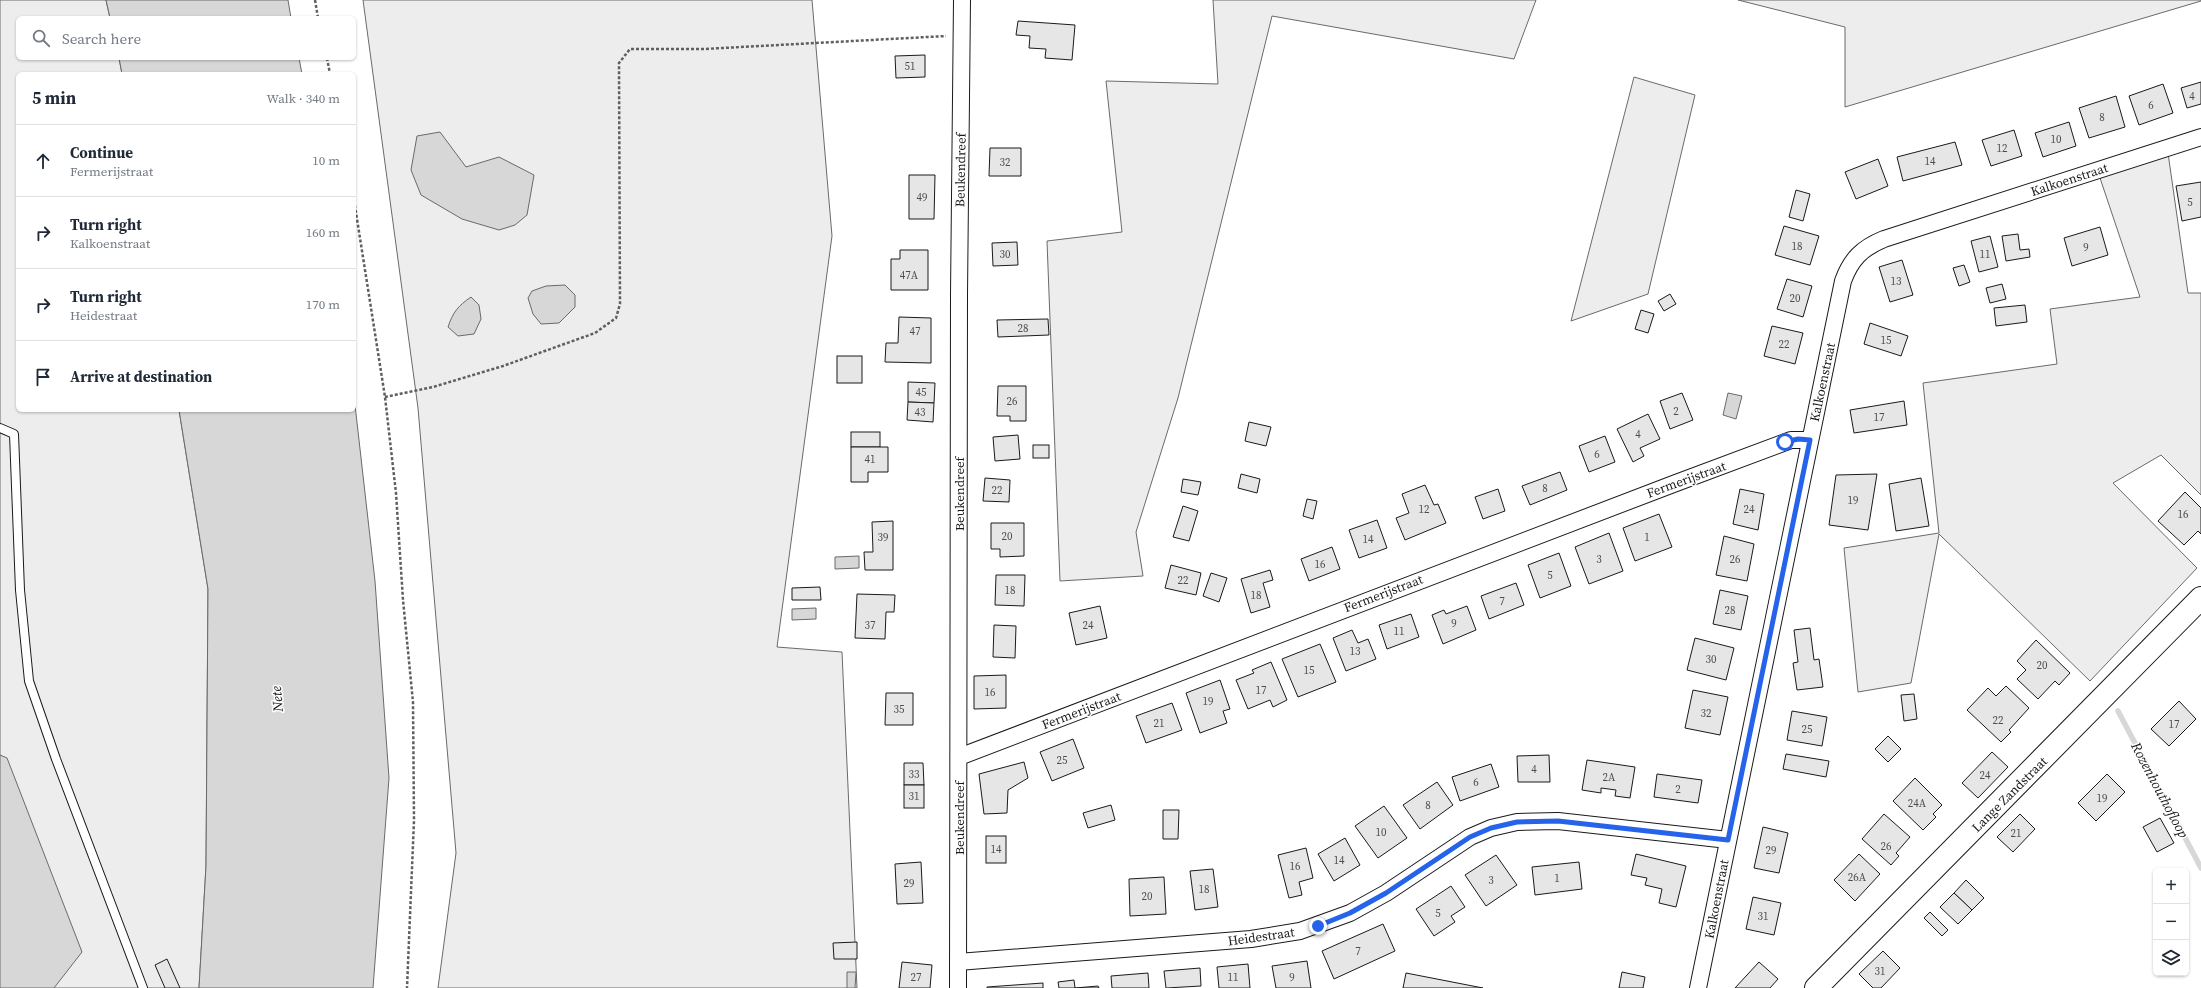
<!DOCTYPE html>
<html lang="en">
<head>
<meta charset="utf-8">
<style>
  body { margin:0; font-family:"Source Serif 4",serif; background:#f6f6f7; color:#1f2937 }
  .controls { position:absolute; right:12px; bottom:12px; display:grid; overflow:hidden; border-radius:6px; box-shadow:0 1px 3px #0004 }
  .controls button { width:36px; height:36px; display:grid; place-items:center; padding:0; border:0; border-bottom:1px solid #e0e1e3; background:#fff; color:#1f2937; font:20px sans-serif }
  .stop { position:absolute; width:12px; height:12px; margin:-9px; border:3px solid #2563eb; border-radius:50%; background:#fff }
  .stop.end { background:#2563eb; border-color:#fff; box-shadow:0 1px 4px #0008 }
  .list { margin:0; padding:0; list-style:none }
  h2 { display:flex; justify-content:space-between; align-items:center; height:52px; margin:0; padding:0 16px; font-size:17px }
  h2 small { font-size:13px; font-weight:400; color:#747a83 }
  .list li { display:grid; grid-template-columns:26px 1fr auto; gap:12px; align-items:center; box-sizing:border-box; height:72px; padding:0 16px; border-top:1px solid #e0e1e3 }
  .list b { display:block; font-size:15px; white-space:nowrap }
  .list p { margin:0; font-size:13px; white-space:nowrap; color:#747a83 }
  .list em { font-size:13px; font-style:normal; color:#747a83 }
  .icon { flex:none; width:22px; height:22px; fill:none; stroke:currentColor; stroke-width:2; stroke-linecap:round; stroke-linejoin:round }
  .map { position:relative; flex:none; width:2201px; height:988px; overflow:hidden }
  .search { position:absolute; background:#fff; box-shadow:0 1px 3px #0004; left:16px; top:16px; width:340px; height:44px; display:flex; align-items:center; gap:10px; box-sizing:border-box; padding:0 14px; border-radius:6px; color:#747a83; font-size:15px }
  .panel { position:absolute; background:#fff; box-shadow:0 1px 3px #0004; left:16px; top:72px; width:340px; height:340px; border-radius:6px }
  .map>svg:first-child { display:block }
  .built { fill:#ededed; stroke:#6a6a6a }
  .water { fill:#d7d7d7; stroke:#6a6a6a }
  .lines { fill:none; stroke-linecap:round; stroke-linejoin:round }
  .stream { stroke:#d7d7d7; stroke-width:5.5 }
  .building { fill:#e6e6e6; stroke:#1a1a1a }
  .lane-casing { stroke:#1a1a1a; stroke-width:10 }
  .street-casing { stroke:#1a1a1a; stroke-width:18 }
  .secondary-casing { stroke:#1a1a1a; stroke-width:24 }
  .path { stroke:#5f5f5f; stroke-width:2.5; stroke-dasharray:3 2; stroke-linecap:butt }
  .lane { stroke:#fff; stroke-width:8 }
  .street { stroke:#fff; stroke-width:16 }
  .secondary { stroke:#fff; stroke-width:22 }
  .route { stroke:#2563eb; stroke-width:5 }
  .labels { text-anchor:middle; stroke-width:3; stroke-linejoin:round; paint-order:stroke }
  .number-label { font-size:11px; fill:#4d4d4d }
  .street-label { font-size:13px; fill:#1a1a1a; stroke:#fff }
  .water-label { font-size:14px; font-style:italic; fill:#1a1a1a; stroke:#fff }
</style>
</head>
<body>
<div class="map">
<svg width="2201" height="988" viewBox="0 0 2201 988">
  <rect width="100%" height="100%" fill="#fff"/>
  <g class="built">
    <polygon points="0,0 106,0 110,18 18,18 18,58 119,58 122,74 18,74 18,410 179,410 208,589 206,866 199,988 0,988"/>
    <polygon points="363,0 812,0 832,236 777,647 842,652 857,988 438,988 456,853 418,408"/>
    <polygon points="1213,0 1536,0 1514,59 1272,16 1178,398 1136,532 1143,576 1060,581 1047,241 1122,232 1106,81 1218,84"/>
    <polygon points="1738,0 2201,0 2201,1 1845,107 1845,27"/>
    <polygon points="1634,77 1695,95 1648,294 1571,321"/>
    <polygon points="2168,153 2188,293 2201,293 2201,495 2161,455 2113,483 2197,568 2090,681 1939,534 1911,683 1858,692 1844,548 1939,533 1923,383 2057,364 2050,309 2140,297 2099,175"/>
  </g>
  <g class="water">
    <polygon points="106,0 288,0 291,18 110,18"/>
    <polygon points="119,58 299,58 302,74 122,74"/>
    <polygon points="440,132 466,167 499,157 534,175 527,215 515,225 499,230 462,219 421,195 411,170 417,136"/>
    <polygon points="565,285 575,295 575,307 559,323 541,324 533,314 528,298 532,291 546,286"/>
    <path d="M471 297 479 305 481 319 474 334 458 336 448 327C453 312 458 306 471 297Z"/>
    <polygon points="1728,393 1742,396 1736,419 1723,415"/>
    <polygon points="354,396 375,581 389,778 373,988 199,988 206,866 208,589 179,410 354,410"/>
    <polygon points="859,556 859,568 835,569 835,557"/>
    <polygon points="816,608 816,619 792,620 792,609"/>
    <polygon points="0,755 7,758 82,952 54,988 0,988"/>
    <polygon points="847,972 856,972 855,988 847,988"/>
  </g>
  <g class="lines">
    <polyline class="stream" points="2118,711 2201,868"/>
  </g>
  <g class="building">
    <polygon points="1018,21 1075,25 1072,60 1045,58 1046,49 1029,48 1030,36 1016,35"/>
    <polygon points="925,55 925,77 896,78 895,56"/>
    <polygon points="2201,82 2201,104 2187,108 2181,88"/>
    <polygon points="2163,84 2173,113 2139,125 2129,96"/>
    <polygon points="2116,96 2125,127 2089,138 2079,108"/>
    <polygon points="2069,122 2076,146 2043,157 2035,133"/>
    <polygon points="2014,130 2022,156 1991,166 1982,140"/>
    <polygon points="1955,142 1962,165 1903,181 1897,157"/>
    <polygon points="990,148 1021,148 1021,176 989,176"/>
    <polygon points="1878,159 1888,186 1856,199 1845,172"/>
    <polygon points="909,175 935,175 934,219 909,219"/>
    <polygon points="2201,182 2201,217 2182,221 2176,186"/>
    <polygon points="1796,190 1810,194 1803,221 1789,217"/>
    <polygon points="1784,226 1819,236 1810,265 1775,255"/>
    <polygon points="2100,227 2108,255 2072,266 2064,238"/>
    <polygon points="2018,234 2020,250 2029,249 2030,257 2006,261 2002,236"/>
    <polygon points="1990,236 1998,267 1979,272 1971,241"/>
    <polygon points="1017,242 1018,265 993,266 992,243"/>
    <polygon points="900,250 928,250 928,290 891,290 891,259 900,259"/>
    <polygon points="1902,260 1913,295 1890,302 1879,267"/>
    <polygon points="1964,265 1970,282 1959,286 1953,268"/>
    <polygon points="1787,279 1812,286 1803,317 1777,309"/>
    <polygon points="2002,284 2006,299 1990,303 1986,288"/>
    <polygon points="1670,294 1676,304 1664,311 1658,301"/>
    <polygon points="2025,305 2027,322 1996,326 1994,308"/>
    <polygon points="1641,310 1654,314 1648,333 1635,329"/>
    <polygon points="899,317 931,318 931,363 885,362 886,343 898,343"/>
    <polygon points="1048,319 1049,335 998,337 997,320"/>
    <polygon points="1870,323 1908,336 1901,356 1864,344"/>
    <polygon points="1772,326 1803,333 1795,364 1764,356"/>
    <rect x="837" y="356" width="25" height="27"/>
    <polygon points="908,382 935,383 934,403 908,402"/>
    <polygon points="998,386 1026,386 1026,421 1010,421 1010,416 997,416"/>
    <polygon points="1682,393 1693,420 1670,429 1660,401"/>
    <polygon points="1904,401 1907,425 1854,433 1850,410"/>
    <polygon points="908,402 934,403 933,422 907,420"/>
    <polygon points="1648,414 1660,439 1640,448 1644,456 1633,462 1617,429"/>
    <polygon points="1249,422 1271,427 1266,446 1245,441"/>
    <rect x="851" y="432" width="29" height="15"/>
    <polygon points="1018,435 1020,459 995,461 993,437"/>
    <polygon points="1605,436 1615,462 1589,472 1579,446"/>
    <rect x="1033" y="445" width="16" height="13"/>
    <polygon points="851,447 888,447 888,472 868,472 868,482 851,482"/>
    <polygon points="1560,472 1567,490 1530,505 1522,486"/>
    <polygon points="1241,474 1260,479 1257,493 1238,488"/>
    <polygon points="1877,474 1868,530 1829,525 1836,475"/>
    <polygon points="985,478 1010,480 1009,502 983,501"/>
    <polygon points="1921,478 1929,526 1896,531 1889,484"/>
    <polygon points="1183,479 1201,482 1198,495 1181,492"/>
    <polygon points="1425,485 1434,505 1438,504 1446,523 1405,540 1396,518 1409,513 1402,494"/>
    <polygon points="1498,489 1505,511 1483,519 1475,497"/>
    <polygon points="1740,489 1764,494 1758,530 1733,524"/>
    <polygon points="2185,492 2201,508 2201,534 2198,531 2184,545 2158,521"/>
    <polygon points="1307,499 1317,501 1313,519 1303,516"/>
    <polygon points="1183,506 1198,511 1189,541 1173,537"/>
    <polygon points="1659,514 1672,547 1635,561 1623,528"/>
    <polygon points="1377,520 1387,548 1359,558 1349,530"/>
    <polygon points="893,521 893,570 865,570 864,552 873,552 872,522"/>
    <polygon points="991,523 1024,523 1024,556 1000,557 1000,549 991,549"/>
    <polygon points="1609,533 1623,571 1589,584 1575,547"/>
    <polygon points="1724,536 1754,544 1747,581 1716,575"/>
    <polygon points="1332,547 1340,569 1309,581 1301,559"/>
    <polygon points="1559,553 1571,586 1540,598 1528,565"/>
    <polygon points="1171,565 1201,573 1196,595 1165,588"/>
    <polygon points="1270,570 1273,580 1263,583 1270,607 1251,613 1241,579"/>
    <polygon points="1211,573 1227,578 1219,602 1203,596"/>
    <polygon points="996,575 1025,575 1024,606 995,605"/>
    <polygon points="1516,583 1524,605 1489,619 1481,596"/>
    <polygon points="820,587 821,600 792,600 792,588"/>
    <polygon points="1720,590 1748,596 1741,630 1713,624"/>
    <polygon points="857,594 895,595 894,612 886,612 885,639 855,638"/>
    <polygon points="1100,606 1107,638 1076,645 1069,613"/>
    <polygon points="1467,606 1476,630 1443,644 1432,615 1444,610 1446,614"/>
    <polygon points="1411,614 1419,637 1387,649 1379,625"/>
    <polygon points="994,625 1016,626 1015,658 993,657"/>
    <polygon points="1810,628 1814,660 1819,659 1823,687 1797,690 1793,663 1798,662 1794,630"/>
    <polygon points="1352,630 1358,643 1368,639 1376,659 1346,671 1333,638"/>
    <polygon points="1695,638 1734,648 1726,680 1687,670"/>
    <polygon points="2036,640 2070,673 2059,685 2055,681 2038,699 2017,679 2026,670 2017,661"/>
    <polygon points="1320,644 1336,682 1298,697 1282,659"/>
    <polygon points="1271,662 1287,700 1273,707 1270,700 1248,709 1236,680 1254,673 1252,670"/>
    <polygon points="1006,675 1006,708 974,709 974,676"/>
    <polygon points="1220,680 1230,709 1223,711 1227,723 1200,733 1186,693"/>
    <polygon points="2006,686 2029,708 2009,730 2011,732 2001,742 1967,710 1988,688 1996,696"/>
    <polygon points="1693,690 1728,697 1720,735 1685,728"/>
    <polygon points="886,693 913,693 913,725 885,725"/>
    <polygon points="1914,694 1917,719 1904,721 1901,695"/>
    <polygon points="2179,701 2196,719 2169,746 2151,729"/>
    <polygon points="1172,703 1182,730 1146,743 1136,716"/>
    <polygon points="1792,711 1827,717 1822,746 1787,740"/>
    <polygon points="1888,736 1901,749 1888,762 1875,749"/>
    <polygon points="1073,739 1084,768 1052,781 1040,752"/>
    <polygon points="1992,752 2008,767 1978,798 1962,783"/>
    <polygon points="1786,754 1829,761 1826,777 1783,769"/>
    <polygon points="1549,755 1550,782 1518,782 1517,756"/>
    <polygon points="1587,760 1635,767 1630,798 1615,796 1616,790 1601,788 1601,793 1582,790"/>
    <polygon points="1024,762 1028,778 1008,790 1007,813 984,814 979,774"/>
    <polygon points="904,763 923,763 924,785 904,785"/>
    <polygon points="1491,764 1499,787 1460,801 1452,777"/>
    <polygon points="1657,774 1702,780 1698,803 1654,797"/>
    <polygon points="2107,774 2125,792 2096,821 2078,803"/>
    <polygon points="1915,778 1942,805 1933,814 1936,817 1923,830 1893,801"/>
    <polygon points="1437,782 1453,805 1420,829 1403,805"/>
    <rect x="904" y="785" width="20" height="23"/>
    <polygon points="1111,805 1115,820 1088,828 1083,813"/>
    <polygon points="1384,806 1407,838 1378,858 1355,826"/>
    <polygon points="1163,810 1179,810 1178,839 1163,839"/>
    <polygon points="1884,814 1910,837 1896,853 1899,856 1891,865 1862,839"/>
    <polygon points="2020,814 2035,829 2013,852 1997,837"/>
    <polygon points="2160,818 2174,843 2157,852 2143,827"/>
    <polygon points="1763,827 1788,833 1779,873 1754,868"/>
    <rect x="986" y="836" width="20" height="27"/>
    <polygon points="1345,838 1360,865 1334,881 1318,854"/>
    <polygon points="1306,848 1313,878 1299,882 1302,895 1289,898 1278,855"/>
    <polygon points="1636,854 1686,866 1676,907 1659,903 1662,889 1645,885 1647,878 1631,875"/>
    <polygon points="1859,854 1880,874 1855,901 1834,880"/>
    <polygon points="1496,855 1517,885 1486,906 1465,875"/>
    <polygon points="921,862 923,903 897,904 895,864"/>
    <polygon points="1579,862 1582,889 1535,895 1532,867"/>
    <polygon points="1213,869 1218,907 1195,910 1190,871"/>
    <polygon points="1164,877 1166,914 1130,916 1129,879"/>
    <polygon points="1966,880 1984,898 1972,910 1954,893"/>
    <polygon points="1451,886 1465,907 1451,916 1455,922 1434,936 1416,909"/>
    <polygon points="1954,893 1972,910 1958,924 1940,907"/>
    <polygon points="1753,897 1781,903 1774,935 1746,929"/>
    <polygon points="1930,912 1948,930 1942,936 1924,918"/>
    <polygon points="1383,924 1395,951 1334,979 1322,951"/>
    <polygon points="857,942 857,959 834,959 833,943"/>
    <polygon points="1883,951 1900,968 1881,988 1873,988 1859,974"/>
    <polygon points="167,959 180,988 165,988 155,965"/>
    <polygon points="1307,961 1311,988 1276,988 1272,966"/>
    <polygon points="902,962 932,965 930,988 899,988"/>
    <polygon points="1759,962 1778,979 1770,988 1735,988"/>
    <polygon points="1248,964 1250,988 1219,988 1217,967"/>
    <polygon points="1200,968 1201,986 1166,988 1164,971"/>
    <polygon points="1622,972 1645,977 1643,988 1619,988"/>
    <polygon points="1148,973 1149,988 1112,988 1111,976"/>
    <polygon points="1406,973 1483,988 1403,988"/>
    <polygon points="1074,980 1075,988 1098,986 1099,988 1059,988 1058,982"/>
    <polygon points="1043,983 1043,988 987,988 987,987"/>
  </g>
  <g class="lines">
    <defs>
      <polyline id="lane" points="0,428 14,434 20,590 29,681 56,759 143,988"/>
      <g id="street">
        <polyline points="959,757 1676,483 1791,440 1810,440"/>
        <polyline points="958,962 1251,939 1300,931 1350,913 1386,893 1470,837 1491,828 1517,822 1558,821 1728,840"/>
        <polyline points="958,988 959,294 962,0"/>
        <path d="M1698 988 1843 281C1851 259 1862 248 1884 239L2201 137"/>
      </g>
      <polyline id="secondary" points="1816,988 2201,598"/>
    </defs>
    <use href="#lane" class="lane-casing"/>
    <use href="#street" class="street-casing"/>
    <use href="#secondary" class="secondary-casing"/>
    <g class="path">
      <polyline points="315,0 318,18"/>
      <polyline points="327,58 330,74"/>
      <polyline points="354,200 385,397 396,493 403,600 413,702 414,820 407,988"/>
      <polyline points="385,397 433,387 503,366 595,333 616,318 620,304 619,63 630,49 704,49 946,36"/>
    </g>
    <use href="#lane" class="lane"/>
    <use href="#street" class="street"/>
    <use href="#secondary" class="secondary"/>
  </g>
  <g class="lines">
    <polyline class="route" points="1318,926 1350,913 1386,893 1470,837 1491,828 1517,822 1558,821 1728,840 1810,440 1798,439 1785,442"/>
  </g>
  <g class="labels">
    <g class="number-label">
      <text x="910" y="70">51</text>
      <text x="2192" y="100">4</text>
      <text x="2151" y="109">6</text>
      <text x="2102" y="121">8</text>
      <text x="2056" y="143">10</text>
      <text x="2002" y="152">12</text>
      <text x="1930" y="165">14</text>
      <text x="1005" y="166">32</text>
      <text x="922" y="201">49</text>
      <text x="2190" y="206">5</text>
      <text x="1797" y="250">18</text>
      <text x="2086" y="251">9</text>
      <text x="1005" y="258">30</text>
      <text x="1985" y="258">11</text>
      <text x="909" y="279">47A</text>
      <text x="1896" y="285">13</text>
      <text x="1795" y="302">20</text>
      <text x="1023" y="332">28</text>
      <text x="915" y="335">47</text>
      <text x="1886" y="344">15</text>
      <text x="1784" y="348">22</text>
      <text x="921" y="396">45</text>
      <text x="1012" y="405">26</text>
      <text x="1676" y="415">2</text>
      <text x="920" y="416">43</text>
      <text x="1879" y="421">17</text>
      <text x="1638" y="438">4</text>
      <text x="1597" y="458">6</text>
      <text x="870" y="463">41</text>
      <text x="1545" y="492">8</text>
      <text x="997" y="494">22</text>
      <text x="1853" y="504">19</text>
      <text x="1424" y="513">12</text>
      <text x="1749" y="513">24</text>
      <text x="2183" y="518">16</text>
      <text x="1007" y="540">20</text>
      <text x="883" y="541">39</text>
      <text x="1647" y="541">1</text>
      <text x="1368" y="543">14</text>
      <text x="1599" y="563">3</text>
      <text x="1735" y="563">26</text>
      <text x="1320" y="568">16</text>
      <text x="1550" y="579">5</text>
      <text x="1183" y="584">22</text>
      <text x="1010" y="594">18</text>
      <text x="1256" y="599">18</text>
      <text x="1502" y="605">7</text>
      <text x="1730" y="614">28</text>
      <text x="1454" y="627">9</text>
      <text x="870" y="629">37</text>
      <text x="1088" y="629">24</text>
      <text x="1399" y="635">11</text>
      <text x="1355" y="655">13</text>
      <text x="1711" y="663">30</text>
      <text x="2042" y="669">20</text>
      <text x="1309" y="674">15</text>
      <text x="1261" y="694">17</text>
      <text x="990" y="696">16</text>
      <text x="1208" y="705">19</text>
      <text x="899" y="713">35</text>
      <text x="1706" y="717">32</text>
      <text x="1998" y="724">22</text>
      <text x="1159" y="727">21</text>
      <text x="2174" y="728">17</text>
      <text x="1807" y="733">25</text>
      <text x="1062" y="764">25</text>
      <text x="1534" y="773">4</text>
      <text x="914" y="778">33</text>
      <text x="1985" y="779">24</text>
      <text x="1609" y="781">2A</text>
      <text x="1476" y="786">6</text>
      <text x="1678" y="793">2</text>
      <text x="914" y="800">31</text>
      <text x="2102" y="802">19</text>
      <text x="1917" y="807">24A</text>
      <text x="1428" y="809">8</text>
      <text x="1381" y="836">10</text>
      <text x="2016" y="837">21</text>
      <text x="1886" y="850">26</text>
      <text x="996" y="853">14</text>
      <text x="1771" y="854">29</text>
      <text x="1339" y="864">14</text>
      <text x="1295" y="870">16</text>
      <text x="1857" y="881">26A</text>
      <text x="1557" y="882">1</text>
      <text x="1491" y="884">3</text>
      <text x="909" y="887">29</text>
      <text x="1204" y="893">18</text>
      <text x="1147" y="900">20</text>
      <text x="1438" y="917">5</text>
      <text x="1763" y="920">31</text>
      <text x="1358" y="955">7</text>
      <text x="1880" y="975">31</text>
      <text x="916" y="981">27</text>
      <text x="1233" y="981">11</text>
      <text x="1292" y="981">9</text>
    </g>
    <g class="street-label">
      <text transform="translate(960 170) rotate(-89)" y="5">Beukendreef</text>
      <text transform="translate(2069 179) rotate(-18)" y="5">Kalkoenstraat</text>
      <text transform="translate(1822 382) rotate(-78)" y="5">Kalkoenstraat</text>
      <text transform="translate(1686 479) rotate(-20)" y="5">Fermerijstraat</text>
      <text transform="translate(959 494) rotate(-90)" y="5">Beukendreef</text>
      <text transform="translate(1383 593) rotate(-21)" y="5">Fermerijstraat</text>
      <text transform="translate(1081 710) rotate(-21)" y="5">Fermerijstraat</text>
      <text transform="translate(2009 794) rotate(-45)" y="5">Lange Zandstraat</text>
      <text transform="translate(959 818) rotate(-90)" y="5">Beukendreef</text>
      <text transform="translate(1716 899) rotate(-79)" y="5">Kalkoenstraat</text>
      <text transform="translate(1261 936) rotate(-8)" y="5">Heidestraat</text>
    </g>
    <g class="water-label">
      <text transform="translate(277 699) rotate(-95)" y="5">Nete</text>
      <text transform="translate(2160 790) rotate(62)" y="5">Rozenhouthofloop</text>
    </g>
  </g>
</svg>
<div class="controls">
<button>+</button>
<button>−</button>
<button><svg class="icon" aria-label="layers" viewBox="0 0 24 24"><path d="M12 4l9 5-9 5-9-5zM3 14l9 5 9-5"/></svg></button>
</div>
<div class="stop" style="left:1785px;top:442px"></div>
<div class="stop end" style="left:1318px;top:926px"></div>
<div class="search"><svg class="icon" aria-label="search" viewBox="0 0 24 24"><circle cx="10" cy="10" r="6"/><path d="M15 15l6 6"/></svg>Search here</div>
<section class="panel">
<h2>5 min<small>Walk · 340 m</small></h2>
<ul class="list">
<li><svg class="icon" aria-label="ahead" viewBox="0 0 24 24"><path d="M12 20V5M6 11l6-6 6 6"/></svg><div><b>Continue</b><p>Fermerijstraat</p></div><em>10 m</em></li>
<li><svg class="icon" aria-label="right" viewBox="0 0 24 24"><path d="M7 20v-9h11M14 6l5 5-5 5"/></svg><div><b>Turn right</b><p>Kalkoenstraat</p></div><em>160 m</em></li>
<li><svg class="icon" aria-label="right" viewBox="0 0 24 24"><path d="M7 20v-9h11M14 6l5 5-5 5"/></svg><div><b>Turn right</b><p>Heidestraat</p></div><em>170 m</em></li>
<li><svg class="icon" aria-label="arrive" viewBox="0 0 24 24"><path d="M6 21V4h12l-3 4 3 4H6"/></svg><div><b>Arrive at destination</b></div></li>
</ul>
</section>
</div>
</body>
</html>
